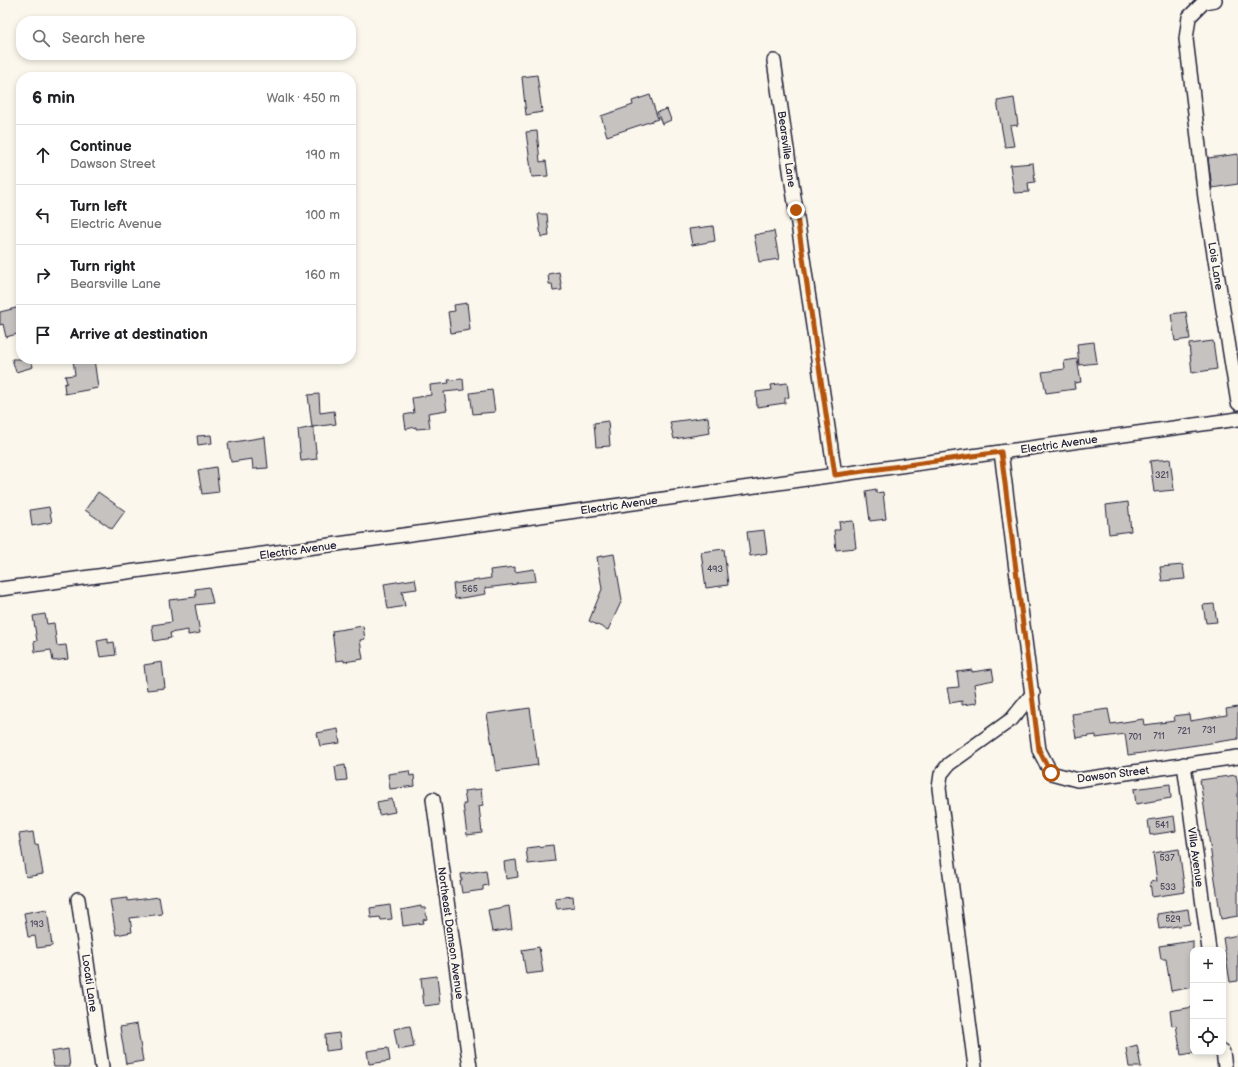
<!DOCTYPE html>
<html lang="en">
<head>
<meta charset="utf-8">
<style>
  body { margin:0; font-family:"Balsamiq Sans",sans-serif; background:#f6f6f6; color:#202124 }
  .controls { position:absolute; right:12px; bottom:12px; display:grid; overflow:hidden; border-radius:8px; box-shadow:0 2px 6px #0003 }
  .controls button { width:36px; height:36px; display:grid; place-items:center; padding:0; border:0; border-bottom:1px solid #e0e0e0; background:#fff; color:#202124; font:20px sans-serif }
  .stop { position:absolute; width:12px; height:12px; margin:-9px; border:3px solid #b45309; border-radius:50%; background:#fff }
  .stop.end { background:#b45309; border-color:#fff; box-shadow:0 1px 4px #0008 }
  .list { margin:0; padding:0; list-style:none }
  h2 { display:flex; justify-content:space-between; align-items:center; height:52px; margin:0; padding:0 16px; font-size:17px }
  h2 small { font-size:13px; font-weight:400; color:#757577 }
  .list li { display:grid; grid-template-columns:26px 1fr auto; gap:12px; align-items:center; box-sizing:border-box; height:60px; padding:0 16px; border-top:1px solid #e0e0e0 }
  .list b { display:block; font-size:15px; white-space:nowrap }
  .list p { margin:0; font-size:13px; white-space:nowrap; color:#757577 }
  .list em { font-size:13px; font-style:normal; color:#757577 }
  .icon { flex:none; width:22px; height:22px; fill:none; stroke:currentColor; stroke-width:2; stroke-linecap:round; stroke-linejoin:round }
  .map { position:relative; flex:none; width:1238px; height:1067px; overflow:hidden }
  .search { position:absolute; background:#fff; box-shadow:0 2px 6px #0003; left:16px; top:16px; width:340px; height:44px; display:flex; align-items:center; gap:10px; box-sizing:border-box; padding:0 14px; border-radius:16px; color:#757577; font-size:15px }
  .panel { position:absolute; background:#fff; box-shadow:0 2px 6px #0003; left:16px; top:72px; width:340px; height:292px; border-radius:16px }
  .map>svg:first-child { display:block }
  .building { fill:#c6c2c0; stroke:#22223b }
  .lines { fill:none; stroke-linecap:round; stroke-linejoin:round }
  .minor-casing { stroke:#22223b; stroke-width:16 }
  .minor { stroke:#fbf7ec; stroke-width:13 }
  .route { stroke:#b45309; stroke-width:5 }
  .labels { text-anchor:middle; stroke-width:3.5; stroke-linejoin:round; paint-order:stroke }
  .number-label { font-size:9px; fill:#4b4a5c }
  .street-label { font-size:11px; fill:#22223b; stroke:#fbf7ec }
</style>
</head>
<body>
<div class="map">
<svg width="1238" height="1067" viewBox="0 0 1238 1067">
  <rect width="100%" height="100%" fill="#fbf7ec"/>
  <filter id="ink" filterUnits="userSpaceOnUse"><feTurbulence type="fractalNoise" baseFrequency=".025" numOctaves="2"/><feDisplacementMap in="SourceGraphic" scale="8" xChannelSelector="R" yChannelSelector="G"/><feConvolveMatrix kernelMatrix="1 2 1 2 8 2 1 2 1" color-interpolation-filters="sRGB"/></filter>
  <g filter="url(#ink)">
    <g class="building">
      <polygon points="537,75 542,112 526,115 522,77"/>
      <polygon points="650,95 658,119 607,136 601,116 633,105 632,101"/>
      <polygon points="1014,98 1018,125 1010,126 1014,146 1005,147 997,101"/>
      <polygon points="667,109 671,120 662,124 657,112"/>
      <polygon points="537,131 540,162 546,161 548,176 532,177 526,132"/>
      <polygon points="1238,154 1238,184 1212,188 1208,158"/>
      <polygon points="1033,163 1035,182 1028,183 1029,192 1014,193 1010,165"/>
      <polygon points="538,214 547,214 549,236 541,237"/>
      <polygon points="713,226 715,241 692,245 689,229"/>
      <polygon points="774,231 779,259 759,262 754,235"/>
      <polygon points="559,272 562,290 553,291 552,284 549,284 548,274"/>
      <polygon points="467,303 470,330 451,333 448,312 455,311 454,305"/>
      <polygon points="20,307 21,313 21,333 6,337 3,324 0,325 0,312"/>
      <polygon points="1186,312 1190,339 1175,341 1171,314"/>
      <polygon points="1213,341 1217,369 1192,373 1189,344"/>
      <polygon points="1094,342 1097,363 1079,365 1077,344"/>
      <polygon points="12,359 31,359 33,367 16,372"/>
      <polygon points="73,359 94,359 98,388 65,394 64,384 67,383 65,376 75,375"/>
      <polygon points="1077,359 1081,382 1074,383 1075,389 1046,393 1042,372 1065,369 1064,361"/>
      <polygon points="463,379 464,390 444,392 447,410 428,413 430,428 416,429 416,427 406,429 404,415 414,413 412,398 431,395 430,385 449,383 448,380"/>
      <polygon points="787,383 789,397 785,398 785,403 757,407 756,392 772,390 771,385"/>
      <polygon points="492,390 495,412 473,414 470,393"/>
      <polygon points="319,394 320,413 334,411 336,424 312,427 308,395"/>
      <polygon points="708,417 710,433 674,439 670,422"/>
      <polygon points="608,421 610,446 596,447 594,423"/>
      <polygon points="313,427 317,459 301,461 298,430"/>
      <polygon points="211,435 212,443 198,445 197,436"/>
      <polygon points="265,437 268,468 253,469 252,459 231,462 228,443"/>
      <polygon points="1170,459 1174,490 1154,492 1150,461"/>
      <polygon points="216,467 219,492 202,494 198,470"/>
      <polygon points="876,489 876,493 883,492 886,519 870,521 866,491"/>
      <polygon points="98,492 125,511 112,529 85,510"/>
      <polygon points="1128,502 1131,531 1109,534 1106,505"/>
      <polygon points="49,507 52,522 32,526 30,510"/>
      <polygon points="853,521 856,548 836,550 834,530 840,530 839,522"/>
      <polygon points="764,530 767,553 750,556 747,532"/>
      <polygon points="724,549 728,585 706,588 701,552"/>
      <polygon points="614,554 622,600 608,630 589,621 602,589 597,557"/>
      <polygon points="1183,565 1185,579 1162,581 1160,567"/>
      <polygon points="515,567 515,572 534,569 536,581 516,583 517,584 485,588 486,594 455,599 453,584 491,578 490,570"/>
      <polygon points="415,579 417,589 402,591 405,606 388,609 384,584"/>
      <polygon points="209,587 213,603 195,605 200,633 188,635 188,630 170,633 171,638 154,641 152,625 172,622 169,600 196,597 195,589"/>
      <polygon points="1214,604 1217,622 1206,623 1203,605"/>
      <polygon points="45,614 47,624 54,623 57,646 66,645 68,659 53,661 51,650 35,652 34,642 37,641 33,616"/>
      <polygon points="363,626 365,639 360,640 363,659 344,662 344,660 336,661 332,631"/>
      <polygon points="108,639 108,643 114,642 116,655 100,657 97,641"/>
      <polygon points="162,662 165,688 147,690 144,665"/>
      <polygon points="992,669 994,680 974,684 977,703 962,705 962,701 950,703 947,688 959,687 957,672 972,670 972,672"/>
      <polygon points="1238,707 1238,739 1128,755 1125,734 1096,738 1096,735 1076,738 1072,714 1108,709 1111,724 1143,719 1144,725 1175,721 1174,716 1189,714 1190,721 1227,715 1226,709"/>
      <polygon points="530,708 538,765 496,771 487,714"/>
      <polygon points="338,729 340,743 320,746 317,733"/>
      <polygon points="345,765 347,780 337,781 335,767"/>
      <polygon points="409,771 410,776 414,775 415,786 390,789 388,774"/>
      <polygon points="1236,775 1238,786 1238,916 1221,919 1200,780"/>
      <polygon points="1170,784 1171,798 1136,804 1134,789"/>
      <polygon points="481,789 483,805 479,806 482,833 467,835 463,804 466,804 464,791"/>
      <polygon points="392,799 395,812 379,815 377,802"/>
      <polygon points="1174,816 1176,831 1150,835 1148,820"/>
      <polygon points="33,832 35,845 38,844 43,874 26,877 19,834"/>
      <polygon points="553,845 555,861 528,864 526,848"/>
      <polygon points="1179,849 1185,892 1152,897 1150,882 1157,881 1153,853"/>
      <polygon points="516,860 518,877 506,879 504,862"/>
      <polygon points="486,870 488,885 483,886 483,890 462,893 460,881 462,881 461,874"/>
      <polygon points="573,896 574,907 557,909 555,898"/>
      <polygon points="159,897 162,914 130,918 132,932 116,935 110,900 127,898 127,901"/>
      <polygon points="390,905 392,919 381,920 380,917 371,918 370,908"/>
      <polygon points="421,906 421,908 425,908 427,919 423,920 424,923 403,926 401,910"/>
      <polygon points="509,906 512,929 492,932 488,910"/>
      <polygon points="47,909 52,946 37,948 35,936 28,937 24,913"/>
      <polygon points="1188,909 1190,924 1159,929 1157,914"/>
      <polygon points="1238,935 1238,981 1230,982 1223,938"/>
      <polygon points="1193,941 1193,987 1171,991 1166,959 1161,959 1159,946"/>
      <polygon points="539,947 543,972 526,974 522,950"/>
      <polygon points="437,976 440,1004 424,1006 421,978"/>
      <polygon points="1193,1007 1193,1053 1181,1055 1176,1025 1172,1026 1170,1011"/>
      <polygon points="137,1024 143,1061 126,1064 120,1027"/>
      <polygon points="410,1026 414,1047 398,1050 394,1029"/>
      <polygon points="339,1033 341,1049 326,1051 325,1035"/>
      <polygon points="1137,1045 1141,1067 1129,1067 1126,1048"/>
      <polygon points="388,1048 390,1061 369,1064 367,1051"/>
      <polygon points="68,1049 70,1067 54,1067 51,1052"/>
    </g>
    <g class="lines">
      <defs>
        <g id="minor">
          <polyline points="1215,0 1204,2 1189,17 1186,39 1197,129 1205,198 1238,403"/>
          <polyline points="774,61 835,475"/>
          <polyline points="1001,452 1039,750 1051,773 1077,780 1238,757"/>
          <polyline points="0,589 375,539 1238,419"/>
          <polyline points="1184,764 1209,950"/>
          <polyline points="433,799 470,1067"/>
          <polyline points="78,899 102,1067"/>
          <polyline points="1223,1052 1225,1067"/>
          <polyline points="975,1067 939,788 941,774 949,764 1012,719 1033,693"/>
        </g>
      </defs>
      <use href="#minor" class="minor-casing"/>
      <use href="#minor" class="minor"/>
    </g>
  </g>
  <g class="lines" filter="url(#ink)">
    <polyline class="route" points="796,210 835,475 1001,452 1039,750 1051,773"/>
  </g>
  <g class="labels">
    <g class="number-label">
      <text x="1162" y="478">321</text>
      <text x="715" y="572">493</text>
      <text x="470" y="592">565</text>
      <text x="1209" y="733">731</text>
      <text x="1184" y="734">721</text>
      <text x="1159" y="739">711</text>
      <text x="1135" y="740">701</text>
      <text x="1162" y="828">541</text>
      <text x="1167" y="861">537</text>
      <text x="1168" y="890">533</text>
      <text x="1173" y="922">529</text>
      <text x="37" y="927">193</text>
    </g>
    <g class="street-label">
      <text transform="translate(787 149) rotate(82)" y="4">Bearsville Lane</text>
      <text transform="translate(1216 266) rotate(81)" y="4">Lois Lane</text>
      <text transform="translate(1059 444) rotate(-8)" y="4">Electric Avenue</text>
      <text transform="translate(619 505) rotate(-8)" y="4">Electric Avenue</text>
      <text transform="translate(298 550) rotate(-8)" y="4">Electric Avenue</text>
      <text transform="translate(1113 774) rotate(-7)" y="4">Dawson Street</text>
      <text transform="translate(1196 857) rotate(82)" y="4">Villa Avenue</text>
      <text transform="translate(451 933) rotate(82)" y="4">Northeast Damson Avenue</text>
      <text transform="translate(90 983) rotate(82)" y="4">Locati Lane</text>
    </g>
  </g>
</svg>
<div class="controls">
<button>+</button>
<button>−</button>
<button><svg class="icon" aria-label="locate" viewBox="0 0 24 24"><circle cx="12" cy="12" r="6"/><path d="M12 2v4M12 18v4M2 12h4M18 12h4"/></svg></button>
</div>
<div class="stop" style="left:1051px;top:773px"></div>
<div class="stop end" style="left:796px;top:210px"></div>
<div class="search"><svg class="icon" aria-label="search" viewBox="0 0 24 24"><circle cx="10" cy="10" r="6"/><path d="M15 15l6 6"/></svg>Search here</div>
<section class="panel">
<h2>6 min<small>Walk · 450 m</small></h2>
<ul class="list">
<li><svg class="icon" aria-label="ahead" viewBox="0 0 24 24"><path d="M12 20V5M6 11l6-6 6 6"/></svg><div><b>Continue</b><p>Dawson Street</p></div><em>190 m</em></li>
<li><svg class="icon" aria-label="left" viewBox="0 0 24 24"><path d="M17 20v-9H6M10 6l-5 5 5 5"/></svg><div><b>Turn left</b><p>Electric Avenue</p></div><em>100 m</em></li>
<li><svg class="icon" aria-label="right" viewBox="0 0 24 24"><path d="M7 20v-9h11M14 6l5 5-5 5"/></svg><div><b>Turn right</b><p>Bearsville Lane</p></div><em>160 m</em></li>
<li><svg class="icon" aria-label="arrive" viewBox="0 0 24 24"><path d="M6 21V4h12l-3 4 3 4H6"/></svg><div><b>Arrive at destination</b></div></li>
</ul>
</section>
</div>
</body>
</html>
